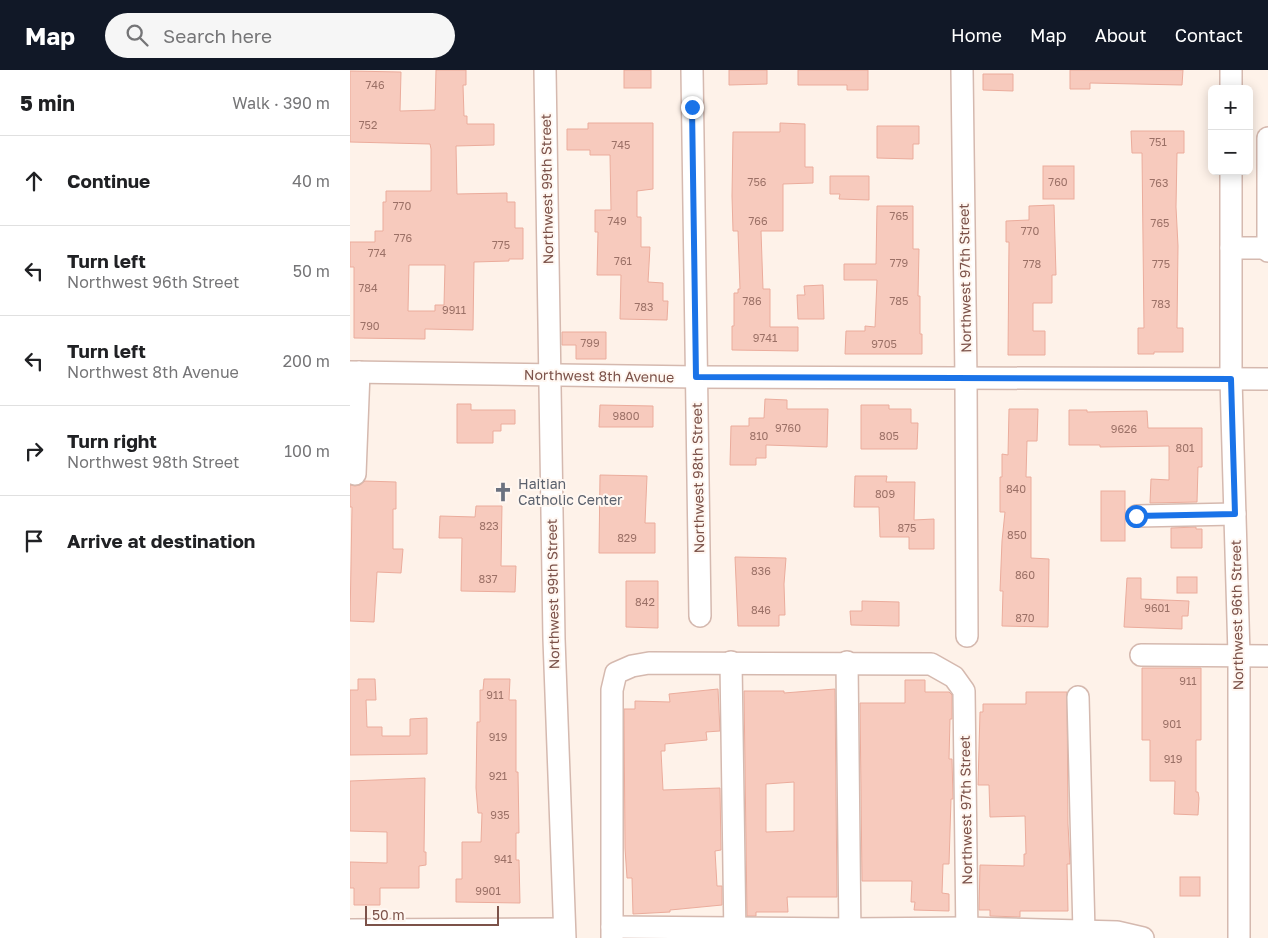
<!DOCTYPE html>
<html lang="en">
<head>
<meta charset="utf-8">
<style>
  body { margin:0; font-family:"Golos Text",sans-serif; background:#f6f6f6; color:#202124 }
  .controls { position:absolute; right:15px; top:15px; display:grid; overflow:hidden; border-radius:8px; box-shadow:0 2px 12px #0003 }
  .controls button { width:45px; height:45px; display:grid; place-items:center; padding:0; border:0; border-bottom:1px solid #e0e0e0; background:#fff; color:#202124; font:25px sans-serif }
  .scale { position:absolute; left:15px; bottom:12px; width:134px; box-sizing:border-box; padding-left:5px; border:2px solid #7c5249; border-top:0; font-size:14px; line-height:18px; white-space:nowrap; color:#7c5249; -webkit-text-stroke:4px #fff7f1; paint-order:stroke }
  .stop { position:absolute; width:15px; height:15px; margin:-11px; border:4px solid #1a73e8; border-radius:50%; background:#fff }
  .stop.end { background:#1a73e8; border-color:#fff; box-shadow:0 1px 5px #0008 }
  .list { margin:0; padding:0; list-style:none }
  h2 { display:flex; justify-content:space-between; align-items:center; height:65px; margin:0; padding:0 20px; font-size:21px }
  h2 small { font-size:16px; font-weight:400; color:#757577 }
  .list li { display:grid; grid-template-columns:32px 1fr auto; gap:15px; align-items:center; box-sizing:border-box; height:90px; padding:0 20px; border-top:1px solid #e0e0e0 }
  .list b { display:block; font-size:19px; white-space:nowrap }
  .list p { margin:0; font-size:16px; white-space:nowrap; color:#757577 }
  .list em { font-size:16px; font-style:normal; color:#757577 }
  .icon { flex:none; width:28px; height:28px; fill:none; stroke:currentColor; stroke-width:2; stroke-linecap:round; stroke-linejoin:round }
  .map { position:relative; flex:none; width:918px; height:868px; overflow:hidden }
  header { display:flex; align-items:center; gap:30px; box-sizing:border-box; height:70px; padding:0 25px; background:#111827; color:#fff }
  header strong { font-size:24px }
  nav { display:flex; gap:28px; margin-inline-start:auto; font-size:18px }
  .search { width:350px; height:45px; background:#f6f6f6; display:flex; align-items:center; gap:12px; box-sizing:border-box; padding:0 18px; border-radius:28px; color:#757577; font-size:19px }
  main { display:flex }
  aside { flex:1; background:#fff }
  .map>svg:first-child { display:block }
  .building { fill:#f7cabd; stroke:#ebac9c; fill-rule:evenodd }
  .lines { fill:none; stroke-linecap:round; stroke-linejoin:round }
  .minor-casing { stroke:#d5b9af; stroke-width:24 }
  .minor { stroke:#fff; stroke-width:21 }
  .route { stroke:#1a73e8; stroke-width:6 }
  .labels { text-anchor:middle; stroke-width:4; stroke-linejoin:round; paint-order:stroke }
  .number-label { font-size:11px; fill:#9b7066 }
  .street-label { font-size:14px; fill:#7c5249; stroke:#fff7f1 }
  .worship-label { font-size:14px; fill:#5b616d; stroke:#fff7f1; text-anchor:start }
</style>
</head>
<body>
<header>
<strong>Map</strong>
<div class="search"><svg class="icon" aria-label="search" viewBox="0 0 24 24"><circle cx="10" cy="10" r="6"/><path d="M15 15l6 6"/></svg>Search here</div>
<nav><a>Home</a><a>Map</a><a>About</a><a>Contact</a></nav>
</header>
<main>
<aside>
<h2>5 min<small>Walk · 390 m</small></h2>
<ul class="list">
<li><svg class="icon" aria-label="ahead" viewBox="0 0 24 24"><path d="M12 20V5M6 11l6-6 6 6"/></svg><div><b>Continue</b></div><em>40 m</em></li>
<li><svg class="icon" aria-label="left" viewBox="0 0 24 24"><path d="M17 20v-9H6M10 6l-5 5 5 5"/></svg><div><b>Turn left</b><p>Northwest 96th Street</p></div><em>50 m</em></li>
<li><svg class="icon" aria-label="left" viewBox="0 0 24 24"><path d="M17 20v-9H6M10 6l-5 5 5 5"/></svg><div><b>Turn left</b><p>Northwest 8th Avenue</p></div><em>200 m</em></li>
<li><svg class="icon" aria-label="right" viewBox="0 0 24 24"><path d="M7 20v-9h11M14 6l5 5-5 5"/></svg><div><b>Turn right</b><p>Northwest 98th Street</p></div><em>100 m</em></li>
<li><svg class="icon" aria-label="arrive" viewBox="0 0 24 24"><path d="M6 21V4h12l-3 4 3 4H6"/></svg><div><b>Arrive at destination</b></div></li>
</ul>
</aside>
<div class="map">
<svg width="918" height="868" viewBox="0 0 918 868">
  <rect width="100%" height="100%" fill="#fef2e9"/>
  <g class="building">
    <path d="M86 0H116V15H113L114 46H117V54H144V75L106 76 107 124 157 123V132H165V158H173V189H159V191L124 192 123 260 75 259V269L4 268V197H0V172H25V161H33V132H36V121H81V79L80 74 0 72V1L51 2 50 41 85 40ZM59 195H95L94 235H85V241H58Z"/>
    <rect x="274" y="0" width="27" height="18"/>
    <polygon points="379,0 417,0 417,14 379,15"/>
    <polygon points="448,0 518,0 518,20 497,20 497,15 448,15"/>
    <polygon points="720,0 833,0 832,15 740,13 740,19 720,19"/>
    <polygon points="633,4 663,4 663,21 633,20"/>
    <polygon points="238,53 303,53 303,119 287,121 287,147 291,147 291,177 300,177 298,212 313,213 313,231 318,231 317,250 270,249 271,205 247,205 248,162 245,162 245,140 261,140 260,85 240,85 240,80 217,80 217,59 238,59"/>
    <polygon points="430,53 455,54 455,97 463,97 463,113 433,114 433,161 411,161 413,219 420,219 420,257 448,257 448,281 382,280 382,256 384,256 384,223 388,223 388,219 390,219 388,161 383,161 382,126 383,62 430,62"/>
    <polygon points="527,56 569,56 569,74 563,74 563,89 527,88"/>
    <polygon points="781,61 834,61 834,83 827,83 826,137 828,176 827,258 833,258 833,282 804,282 804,284 788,284 788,258 794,258 792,83 782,83"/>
    <rect x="693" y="96" width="31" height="33"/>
    <polygon points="480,106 519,106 519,130 489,129 490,124 480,124"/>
    <polygon points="704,135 706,205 702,205 702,233 683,233 683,261 695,261 695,285 658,285 659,172 656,172 656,151 679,150 679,136"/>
    <polygon points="527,136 563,136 563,179 569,179 568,226 570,226 570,264 572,264 572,284 495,284 496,261 515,261 515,256 525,257 527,210 494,210 494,194 526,194"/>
    <polygon points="473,215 474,249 448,249 447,225 455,225 454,216"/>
    <polygon points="212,262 256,262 256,289 226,289 226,275 212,275"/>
    <polygon points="415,329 437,330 437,339 478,339 477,377 416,375 416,388 406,388 406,395 380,395 381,356 399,356 399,348 414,348"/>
    <polygon points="107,334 121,334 121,340 165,340 165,354 151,354 151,361 143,361 143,373 107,373"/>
    <polygon points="250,335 303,336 303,357 249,357"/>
    <polygon points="511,335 539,335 539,339 561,339 561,353 568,353 567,379 511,379"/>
    <polygon points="659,339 688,339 687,371 677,371 676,407 681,407 681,488 699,489 698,557 652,556 653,521 650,521 652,471 655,442 650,442 650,407 652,407 652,384 658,385"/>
    <polygon points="719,340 737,340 737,342 797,341 798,358 852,358 852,397 848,397 847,432 800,433 801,409 819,410 819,376 750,377 750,375 719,375"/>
    <polygon points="250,405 297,406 295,453 305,453 305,483 249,483"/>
    <polygon points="505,406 537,406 536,412 565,412 564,450 584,449 584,479 559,479 559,467 530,467 529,437 504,437"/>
    <polygon points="15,411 46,412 46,439 43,439 43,479 53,479 51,503 27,502 24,552 0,551 2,437 0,437 0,415 5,416 10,415"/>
    <rect x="751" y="421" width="24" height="50"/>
    <polygon points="126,436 152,436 151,496 166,496 165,522 111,521 112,468 89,468 90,446 125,447"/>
    <polygon points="846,457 846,459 852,459 852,478 821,478 821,458"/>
    <polygon points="385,487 436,488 434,514 435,545 429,545 429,556 388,556"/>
    <rect x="827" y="507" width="20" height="16"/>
    <polygon points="777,508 791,508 791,529 839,531 838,546 832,546 832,559 774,557"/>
    <polygon points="276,511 308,511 308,558 276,557"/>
    <polygon points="512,531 549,532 549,556 501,555 500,541 512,541"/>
    <polygon points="792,598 851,598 851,670 846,670 846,722 848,722 849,728 848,745 824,744 825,711 800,711 800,670 792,670"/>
    <polygon points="8,609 25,609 26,630 16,630 17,657 32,657 32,666 60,666 60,649 77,648 77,684 0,685 0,620 8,620"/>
    <polygon points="134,609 160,609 159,630 166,630 166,702 168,702 169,763 166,763 166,790 169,790 170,833 106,832 106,809 112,809 112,772 131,772 132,743 128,743 126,718 127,652 130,652 130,620 133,620"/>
    <polygon points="555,610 575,610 575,622 599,622 602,625 602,649 600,649 599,689 602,689 603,729 601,729 599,794 593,794 592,823 599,824 599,841 564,840 565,832 561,832 562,811 512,811 510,633 555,633"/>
    <polygon points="368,619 370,661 356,662 357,670 315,674 315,681 311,681 313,720 370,718 371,780 365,781 367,816 372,816 372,835 320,840 320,842 283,844 282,808 277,808 275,778 274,639 285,639 285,631 320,632 319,624"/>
    <path d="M485 619 487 827H437L438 842H406V846H397L394 621H434V623ZM444 712V761L416 762V714Z"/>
    <polygon points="676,622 717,622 718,754 720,794 717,794 718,841 670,841 670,847 640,846 640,840 629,840 630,795 674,796 674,784 676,784 675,746 640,747 639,715 628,715 630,642 633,642 633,634 676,634"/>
    <polygon points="75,708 74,782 76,782 76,795 69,796 69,818 30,818 30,835 4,835 4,818 0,818 0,792 37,793 37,762 0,761 0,711"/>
    <rect x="830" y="807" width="20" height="19"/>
  </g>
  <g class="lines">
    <defs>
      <g id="minor">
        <polyline points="195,0 204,569 215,868"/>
        <polyline points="342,0 350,546"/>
        <polyline points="612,0 616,309 617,566"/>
        <polyline points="881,19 881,0"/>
        <polyline points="918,68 918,181"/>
        <polyline points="881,101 881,309 889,585 889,868"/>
        <polyline points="881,178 918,178"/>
        <polyline points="0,302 346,307 918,309"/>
        <polyline points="5,404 9,302"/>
        <polyline points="787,446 885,444"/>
        <polyline points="791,585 918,586"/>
        <polyline points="381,592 385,868"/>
        <polyline points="497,592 500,868"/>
        <polyline points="728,627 734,862"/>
        <polyline points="262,857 500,859 617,858 767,862 793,868"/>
        <polyline points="0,860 214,859"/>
        <polyline points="262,868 262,620 266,603 282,596 299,593 581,594 604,607 614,621 617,868"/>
      </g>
    </defs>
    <use href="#minor" class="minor-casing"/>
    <use href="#minor" class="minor"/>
  </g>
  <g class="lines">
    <polyline class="route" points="342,37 346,307 881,309 885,444 786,446"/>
  </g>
  <defs>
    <symbol id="church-bare" viewBox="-9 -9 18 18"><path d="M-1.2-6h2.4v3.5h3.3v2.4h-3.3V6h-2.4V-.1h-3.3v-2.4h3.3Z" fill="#6b7280" stroke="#fff7f1" stroke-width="2.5" paint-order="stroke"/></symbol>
  </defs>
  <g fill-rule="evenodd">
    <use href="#church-bare" x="139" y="408" width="28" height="28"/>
  </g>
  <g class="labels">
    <g class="number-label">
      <text x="25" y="19">746</text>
      <text x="18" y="59">752</text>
      <text x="808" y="76">751</text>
      <text x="271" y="79">745</text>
      <text x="407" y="116">756</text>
      <text x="708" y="116">760</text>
      <text x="809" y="117">763</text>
      <text x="52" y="140">770</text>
      <text x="549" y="150">765</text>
      <text x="267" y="155">749</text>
      <text x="408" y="155">766</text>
      <text x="810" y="157">765</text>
      <text x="680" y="165">770</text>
      <text x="53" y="172">776</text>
      <text x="151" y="179">775</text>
      <text x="27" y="187">774</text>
      <text x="273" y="195">761</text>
      <text x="549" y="197">779</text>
      <text x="682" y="198">778</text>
      <text x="811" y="198">775</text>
      <text x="18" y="222">784</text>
      <text x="402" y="235">786</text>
      <text x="549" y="235">785</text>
      <text x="811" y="238">783</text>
      <text x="294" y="241">783</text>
      <text x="104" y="244">9911</text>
      <text x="20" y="260">790</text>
      <text x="415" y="272">9741</text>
      <text x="240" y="277">799</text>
      <text x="534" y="278">9705</text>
      <text x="276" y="350">9800</text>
      <text x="438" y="362">9760</text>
      <text x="774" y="363">9626</text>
      <text x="409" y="370">810</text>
      <text x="539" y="370">805</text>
      <text x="835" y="382">801</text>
      <text x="666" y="423">840</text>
      <text x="535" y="428">809</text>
      <text x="139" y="460">823</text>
      <text x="557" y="462">875</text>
      <text x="667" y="469">850</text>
      <text x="277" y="472">829</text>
      <text x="411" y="505">836</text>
      <text x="675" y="509">860</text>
      <text x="138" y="513">837</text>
      <text x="295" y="536">842</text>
      <text x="807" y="542">9601</text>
      <text x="411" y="544">846</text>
      <text x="675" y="552">870</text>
      <text x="838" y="615">911</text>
      <text x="145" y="629">911</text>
      <text x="822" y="658">901</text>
      <text x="148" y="671">919</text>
      <text x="823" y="693">919</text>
      <text x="148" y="710">921</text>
      <text x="150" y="749">935</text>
      <text x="153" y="793">941</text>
      <text x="138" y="825">9901</text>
    </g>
    <g class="street-label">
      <text transform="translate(197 119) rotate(-91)" y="5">Northwest 99th Street</text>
      <text transform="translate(615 208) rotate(-91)" y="5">Northwest 97th Street</text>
      <text transform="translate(249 306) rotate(1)" y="5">Northwest 8th Avenue</text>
      <text transform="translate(348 408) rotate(-91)" y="5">Northwest 98th Street</text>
      <text transform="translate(203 524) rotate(-91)" y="5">Northwest 99th Street</text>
      <text transform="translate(887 545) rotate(-91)" y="5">Northwest 96th Street</text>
      <text transform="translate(616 740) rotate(-91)" y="5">Northwest 97th Street</text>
    </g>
    <g class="worship-label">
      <text x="168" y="419">Haitian<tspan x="168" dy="16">Catholic Center</tspan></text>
    </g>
  </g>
</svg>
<div class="controls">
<button>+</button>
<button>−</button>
</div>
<div class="scale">50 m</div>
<div class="stop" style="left:786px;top:446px"></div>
<div class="stop end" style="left:342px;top:37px"></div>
</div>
</main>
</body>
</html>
